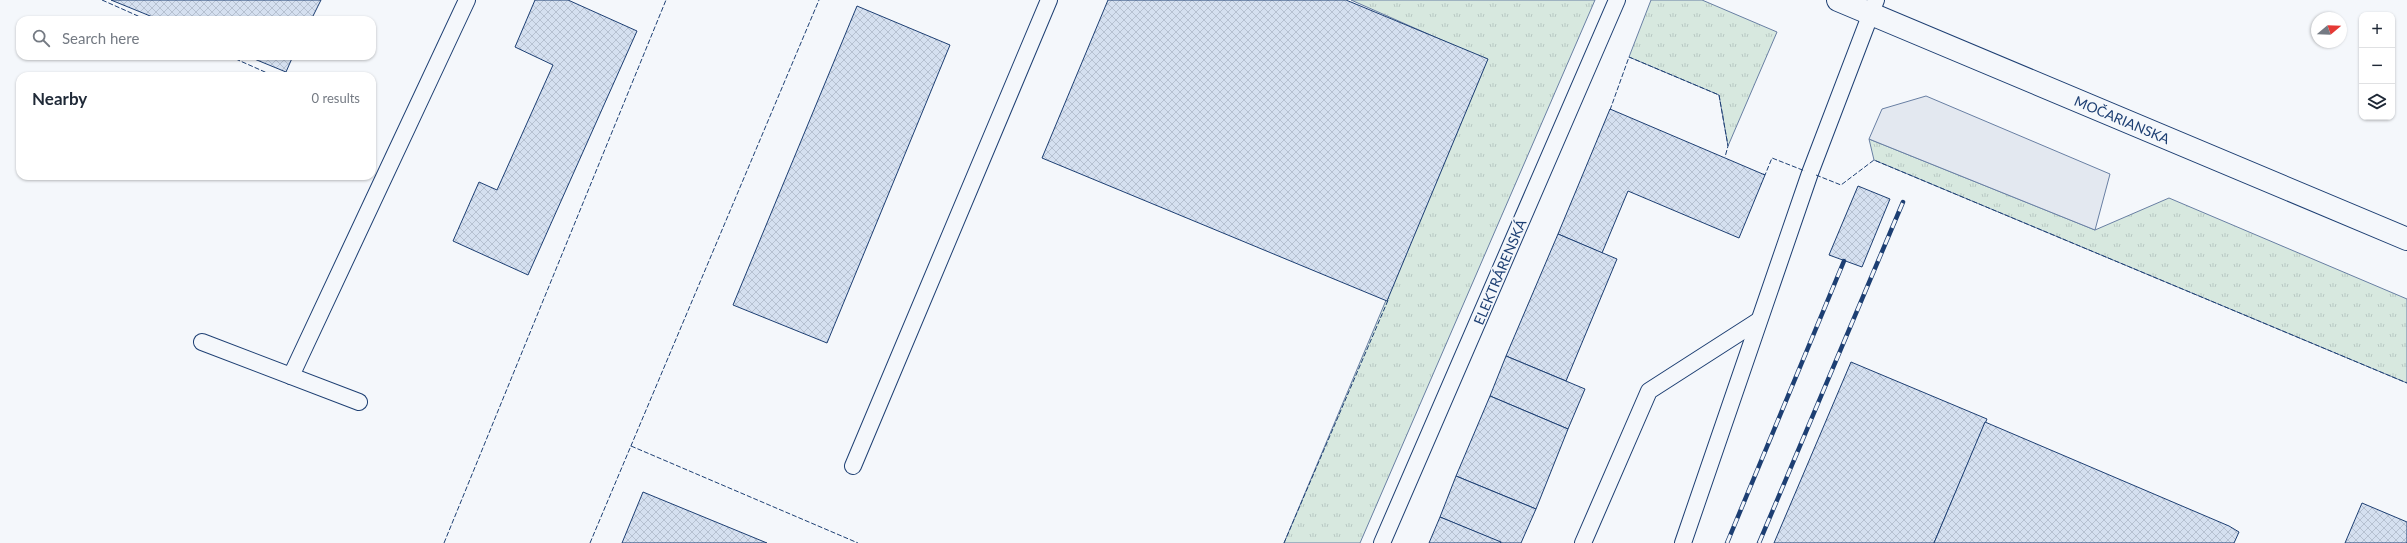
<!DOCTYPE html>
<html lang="en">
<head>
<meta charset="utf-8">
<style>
  body { margin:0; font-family:Lato,sans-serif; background:#f6f6f7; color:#1f2937 }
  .controls { position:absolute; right:12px; top:12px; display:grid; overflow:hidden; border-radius:8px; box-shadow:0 1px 3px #0004 }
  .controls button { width:36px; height:36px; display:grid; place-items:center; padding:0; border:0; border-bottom:1px solid #e0e1e3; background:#fff; color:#1f2937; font:20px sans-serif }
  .compass { position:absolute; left:2311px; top:12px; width:36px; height:36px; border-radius:50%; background:#fff; box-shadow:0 1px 3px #0004; rotate:71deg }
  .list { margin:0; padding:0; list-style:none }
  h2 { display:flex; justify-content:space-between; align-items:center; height:52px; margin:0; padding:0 16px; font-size:17px }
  h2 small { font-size:13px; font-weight:400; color:#747a83 }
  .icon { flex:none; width:22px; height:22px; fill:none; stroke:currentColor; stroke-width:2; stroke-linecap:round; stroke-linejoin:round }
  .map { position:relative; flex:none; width:2407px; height:543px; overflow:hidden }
  .search { position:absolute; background:#fff; box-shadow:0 1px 3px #0004; left:16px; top:16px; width:360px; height:44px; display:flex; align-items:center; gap:10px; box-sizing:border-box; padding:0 14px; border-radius:12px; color:#747a83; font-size:15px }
  .panel { position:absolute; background:#fff; box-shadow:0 1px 3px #0004; left:16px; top:72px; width:360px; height:108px; border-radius:12px }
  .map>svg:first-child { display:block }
  .grass { fill:url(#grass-tufts); stroke:#687fa3 }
  .parking { fill:#e3e8f0; stroke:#687fa3 }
  .building { fill:url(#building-cross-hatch); stroke:#1d3f73 }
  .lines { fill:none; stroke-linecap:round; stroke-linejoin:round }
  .lane-casing { stroke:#1d3f73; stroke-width:18 }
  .primary-casing { stroke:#1d3f73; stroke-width:24 }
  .lane { stroke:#f4f7fb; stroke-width:16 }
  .primary { stroke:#f4f7fb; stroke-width:22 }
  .rail-casing { stroke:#1d3f73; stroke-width:4.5 }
  .rail { stroke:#f4f7fb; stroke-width:3; stroke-dasharray:9; stroke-linecap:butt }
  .fence { stroke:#1d3f73; stroke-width:1; stroke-dasharray:5 2; stroke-linecap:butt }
  .labels { text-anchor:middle; stroke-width:3; stroke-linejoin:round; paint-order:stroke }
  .street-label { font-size:14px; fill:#1d3f73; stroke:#f4f7fb }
</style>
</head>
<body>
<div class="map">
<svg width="2407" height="543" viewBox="0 0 2407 543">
  <defs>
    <pattern id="grass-tufts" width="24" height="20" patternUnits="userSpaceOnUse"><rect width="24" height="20" fill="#d7e8df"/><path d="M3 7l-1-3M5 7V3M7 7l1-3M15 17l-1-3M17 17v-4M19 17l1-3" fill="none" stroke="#b8c8c3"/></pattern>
    <pattern id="building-cross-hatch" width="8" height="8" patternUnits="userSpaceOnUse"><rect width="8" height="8" fill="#d5e0f0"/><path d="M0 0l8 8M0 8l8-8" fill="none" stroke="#b6c1d1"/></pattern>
  </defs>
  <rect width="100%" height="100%" fill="#f4f7fb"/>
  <g class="grass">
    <polygon points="1351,0 1595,0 1360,543 1284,543 1487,60"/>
    <polygon points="1651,0 1702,0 1777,32 1728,146 1719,95 1629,57"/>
    <polygon points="1869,139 2095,230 2169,198 2407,299 2407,383 1874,160"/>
  </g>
  <polygon class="parking" points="1926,96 2110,174 2095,230 1869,139 1882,109"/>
  <g class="building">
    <polygon points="111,0 321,0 311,20 160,20"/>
    <polygon points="535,0 568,0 637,31 528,275 453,241 479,182 497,190 553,65 515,47"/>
    <polygon points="1108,0 1346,0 1488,59 1387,301 1042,158"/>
    <polygon points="857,6 950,45 827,343 733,305"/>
    <polygon points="247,56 293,56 286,72"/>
    <polygon points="1610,109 1765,175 1739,238 1628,191 1602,253 1558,234"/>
    <polygon points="1858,186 1890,199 1862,267 1829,255"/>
    <polygon points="1558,234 1617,259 1566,381 1506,356"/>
    <polygon points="1506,356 1585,389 1568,429 1490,396"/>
    <polygon points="1851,362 1987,419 1934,543 1774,543"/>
    <polygon points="1490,396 1568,429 1536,509 1456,476"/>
    <polygon points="1985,422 2229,526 2239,532 2234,543 1934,543"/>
    <polygon points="1456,476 1536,509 1521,543 1502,543 1440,517"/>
    <polygon points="643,492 767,543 622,543"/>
    <polygon points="2362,503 2407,522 2407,543 2345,543"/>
    <polygon points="1440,517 1501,542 1500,543 1429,543"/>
  </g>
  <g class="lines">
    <defs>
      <g id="lane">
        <polyline points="202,342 359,402"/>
        <polyline points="291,376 467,0"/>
        <polyline points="853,466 1049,0"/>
        <polyline points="1382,543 1617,0"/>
        <polyline points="1583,543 1649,391 1758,321"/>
        <polyline points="1683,543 1810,173 1876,0"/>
      </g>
      <polyline id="primary" points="1838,0 2407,239"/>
    </defs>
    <use href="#lane" class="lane-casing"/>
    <use href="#primary" class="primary-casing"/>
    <use href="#lane" class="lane"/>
    <use href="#primary" class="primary"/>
    <defs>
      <g id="rail">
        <polyline points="1727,543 1844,261"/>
        <polyline points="1759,543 1903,202"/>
      </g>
    </defs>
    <use href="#rail" class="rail-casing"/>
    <use href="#rail" class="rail"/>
    <g class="fence">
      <polyline points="102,0 147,20"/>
      <polyline points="229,56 274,76"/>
      <polyline points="1610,110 1629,57 1719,95 1728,146 1725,157"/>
      <polyline points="1763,174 1765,175 1772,158 1805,171"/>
      <polyline points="1816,175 1841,185 1874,160 2407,383"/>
      <polyline points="631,446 858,543"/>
      <polyline points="444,543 666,0"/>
      <polyline points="590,543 819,0"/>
      <polyline points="1284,543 1389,298"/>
    </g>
  </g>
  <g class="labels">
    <g class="street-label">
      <text transform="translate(2122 120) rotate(23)" y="5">MOČARIANSKA</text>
      <text transform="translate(1500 272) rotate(-67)" y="5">ELEKTRÁRENSKÁ</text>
    </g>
  </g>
</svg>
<div class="controls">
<button>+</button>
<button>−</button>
<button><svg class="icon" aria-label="layers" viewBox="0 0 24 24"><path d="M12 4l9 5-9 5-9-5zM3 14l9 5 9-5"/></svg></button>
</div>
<svg class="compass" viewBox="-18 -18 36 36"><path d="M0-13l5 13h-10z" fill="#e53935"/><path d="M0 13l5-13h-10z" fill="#747a83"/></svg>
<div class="search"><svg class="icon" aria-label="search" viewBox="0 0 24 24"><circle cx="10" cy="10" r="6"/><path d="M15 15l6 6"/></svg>Search here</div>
<section class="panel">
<h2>Nearby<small>0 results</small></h2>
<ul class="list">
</ul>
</section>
</div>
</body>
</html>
